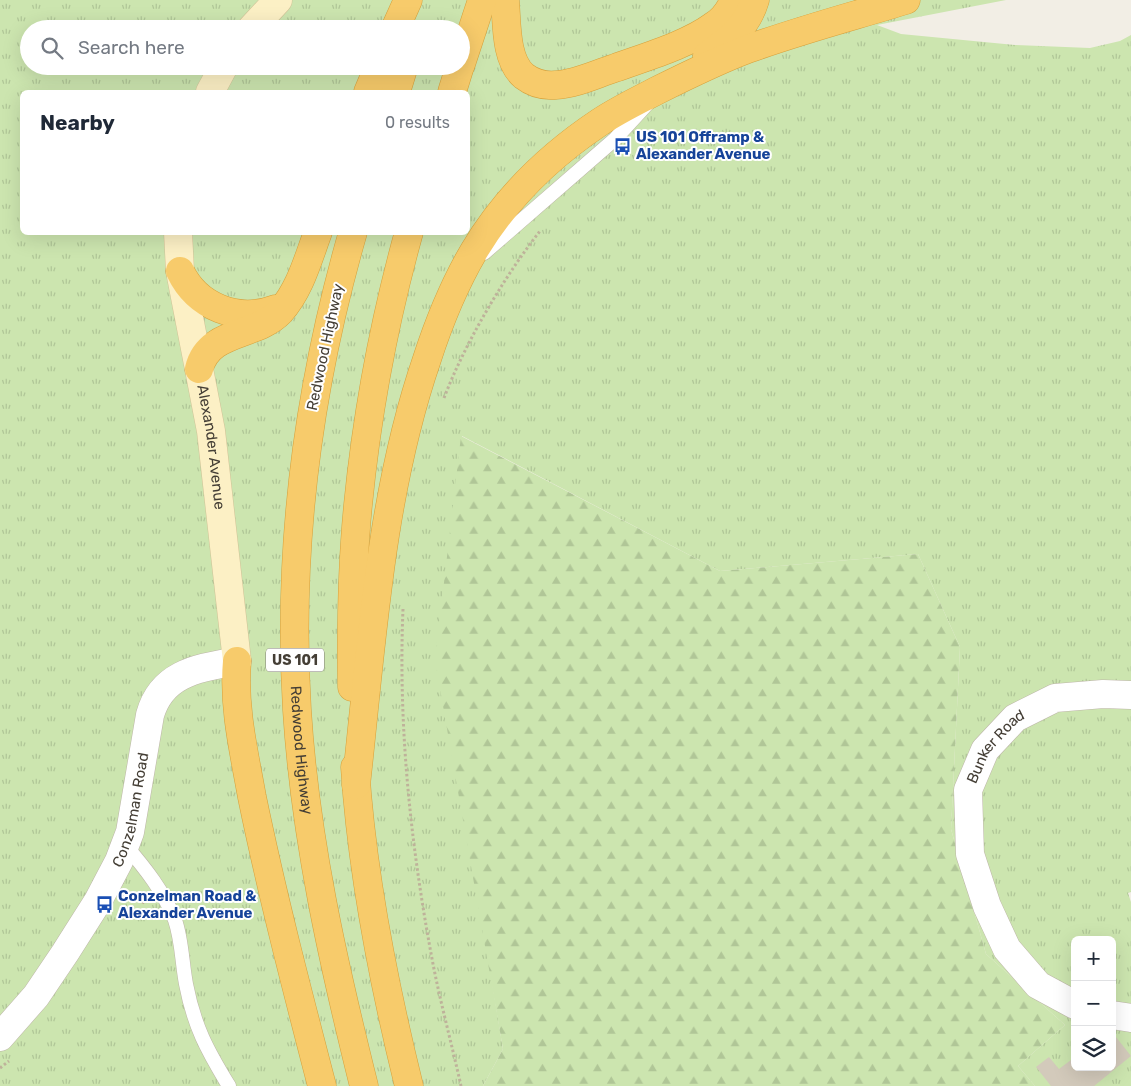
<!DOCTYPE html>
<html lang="en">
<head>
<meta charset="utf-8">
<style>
  body { margin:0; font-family:Rubik,sans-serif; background:#f6f6f7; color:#1f2937 }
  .controls { position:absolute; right:15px; bottom:15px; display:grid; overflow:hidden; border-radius:8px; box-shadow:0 5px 20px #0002 }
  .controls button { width:45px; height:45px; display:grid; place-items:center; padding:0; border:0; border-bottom:1px solid #e0e1e3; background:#fff; color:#1f2937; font:25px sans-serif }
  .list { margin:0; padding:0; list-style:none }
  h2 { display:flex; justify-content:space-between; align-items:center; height:65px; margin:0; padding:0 20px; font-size:21px }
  h2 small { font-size:16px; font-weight:400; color:#747a83 }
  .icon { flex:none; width:28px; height:28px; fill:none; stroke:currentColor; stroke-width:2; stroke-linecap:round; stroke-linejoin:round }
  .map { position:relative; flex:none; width:1131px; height:1086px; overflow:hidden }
  .search { position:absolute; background:#fff; box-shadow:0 5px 20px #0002; left:20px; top:20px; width:450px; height:55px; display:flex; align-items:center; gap:12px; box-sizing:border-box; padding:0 18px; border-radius:28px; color:#747a83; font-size:19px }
  .panel { position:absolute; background:#fff; box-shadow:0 5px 20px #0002; left:20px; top:90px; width:450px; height:145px; border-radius:8px }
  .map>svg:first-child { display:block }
  .grass { fill:url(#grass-tufts); fill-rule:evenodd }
  .forest { fill:url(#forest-firs) }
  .building { fill:#d3cabb }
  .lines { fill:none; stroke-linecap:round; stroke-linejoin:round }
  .service-casing { stroke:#bdb6a8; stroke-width:15 }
  .minor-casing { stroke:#bdb6a8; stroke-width:29 }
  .secondary-casing { stroke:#d0c297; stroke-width:29 }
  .motorway-casing { stroke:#d6a03b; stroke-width:29 }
  .path { stroke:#beb29a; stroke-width:3; stroke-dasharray:2.5 2.5; stroke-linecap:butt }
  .service { stroke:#fff; stroke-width:14 }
  .minor { stroke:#fff; stroke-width:28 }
  .secondary { stroke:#fcf0c5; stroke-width:28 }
  .motorway { stroke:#f7cb6b; stroke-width:28 }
  .labels { text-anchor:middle; stroke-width:4; stroke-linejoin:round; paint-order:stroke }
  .shield { fill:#fff; stroke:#7c7872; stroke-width:1 }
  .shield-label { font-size:14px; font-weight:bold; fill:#443e35 }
  .transit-label { font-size:15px; font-weight:bold; fill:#164399; stroke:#fff; text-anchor:start }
  .street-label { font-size:15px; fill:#443e35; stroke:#fff }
</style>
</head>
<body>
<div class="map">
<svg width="1131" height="1086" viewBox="0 0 1131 1086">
  <defs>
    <pattern id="grass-tufts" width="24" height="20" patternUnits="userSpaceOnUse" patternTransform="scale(1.25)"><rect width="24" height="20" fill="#cce5af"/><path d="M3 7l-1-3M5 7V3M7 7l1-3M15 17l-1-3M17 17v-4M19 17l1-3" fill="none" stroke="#b0c697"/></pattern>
    <pattern id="forest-firs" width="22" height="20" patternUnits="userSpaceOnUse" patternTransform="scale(1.25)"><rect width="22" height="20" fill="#cce5af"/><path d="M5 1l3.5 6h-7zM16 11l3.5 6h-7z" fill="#b0c697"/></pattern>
  </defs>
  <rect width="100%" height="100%" fill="#f2eee5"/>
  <path class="grass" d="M0 0H1006L877 25 901 34 1015 45 1090 48 1120 41 1131 35V892L1128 893 1131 902V1086H1035L1018 1066 1065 1025 986 954 951 829 960 647 918 554 720 571 462 436 471 855 503 1049 483 1086H0ZM29 29H461V66H29ZM22 92H468V232H22ZM1075 940H1112V1067H1075Z"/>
  <polygon class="forest" points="461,436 720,571 918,554 960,647 951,829 986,954 1065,1025 1018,1066 1035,1086 483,1086 503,1049 435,660"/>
  <polygon class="building" points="1112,1032 1131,1056 1094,1086 1051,1086 1036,1067 1049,1057 1059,1069 1075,1057 1075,1067 1112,1067"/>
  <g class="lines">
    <defs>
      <g id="service">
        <polyline points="484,253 615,139 649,102"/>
        <path d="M126 846C145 868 164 892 175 920 182 940 182 963 186 984 194 1026 207 1050 229 1086"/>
      </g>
      <g id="minor">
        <path id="s1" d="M1075 1005 1038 985 1007 949 987 906 970 854 968 790 985 750 1015 718 1055 698 1103 694 1131 695"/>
        <polyline points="1112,1015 1131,1018"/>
        <path id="s2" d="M0 1037 36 996 65 953 98 901 119 861 130 832 150 715C162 672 200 668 237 661"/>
      </g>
      <g id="secondary">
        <polyline points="251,29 278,0"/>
        <polyline points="210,92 224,66"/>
        <path id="s3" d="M178 232 180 271 211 431 237 661"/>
      </g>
      <g id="motorway">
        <path d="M505 0C507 23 505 60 524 76 533 83 545 86 556 85 576 84 596 74 615 68 645 57 687 45 713 26 723 20 730 10 734 0"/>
        <polyline points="395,29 408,0"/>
        <path d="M707 56C729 40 747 27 755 0"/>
        <polyline points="461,64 482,0"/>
        <polyline points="368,92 379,66"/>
        <polyline points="396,92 404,66"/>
        <polyline points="452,92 460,66"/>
        <path id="s4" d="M353 232C308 388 287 548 297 710 305 838 333 962 364 1086"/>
        <path d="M180 271C197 307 238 323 275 309"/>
        <path d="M199 369C208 330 256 337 280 312 300 290 308 259 318 232"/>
        <path d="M237 661C233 707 244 752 252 797 272 894 297 990 322 1086"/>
        <path d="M352 687C351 626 352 565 358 505 367 413 384 322 409 232"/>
        <path d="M355 767C362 875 383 981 409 1086"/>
        <path d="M356 785C372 642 380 496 427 359 439 322 454 285 474 251 505 199 549 156 600 122 618 110 637 101 656 91 686 76 716 61 748 49 800 30 854 16 906 0"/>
      </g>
    </defs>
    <use href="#service" class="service-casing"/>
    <use href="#minor" class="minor-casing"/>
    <use href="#secondary" class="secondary-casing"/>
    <use href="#motorway" class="motorway-casing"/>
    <g class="path">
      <path d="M444 398C465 343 504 277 540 231"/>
      <path d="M403 609C398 728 411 848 433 964 441 1005 452 1045 461 1086"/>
      <polyline points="128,899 133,898 145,903"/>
      <polyline points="0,1068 9,1061"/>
    </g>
    <use href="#service" class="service"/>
    <use href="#minor" class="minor"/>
    <use href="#secondary" class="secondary"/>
    <use href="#motorway" class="motorway"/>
  </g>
  <defs>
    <symbol id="bus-bare" viewBox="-9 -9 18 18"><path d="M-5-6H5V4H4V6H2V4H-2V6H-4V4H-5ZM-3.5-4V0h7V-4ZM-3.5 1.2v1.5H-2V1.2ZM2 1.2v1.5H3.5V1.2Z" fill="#1a4fb4" stroke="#fff" stroke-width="2.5" paint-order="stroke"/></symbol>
  </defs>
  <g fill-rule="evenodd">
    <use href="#bus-bare" x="610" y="134" width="25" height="25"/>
    <use href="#bus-bare" x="92" y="892" width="25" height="25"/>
  </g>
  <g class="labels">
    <rect class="shield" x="266" y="648.5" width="58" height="23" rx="4"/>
    <g class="shield-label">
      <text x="295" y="665">US 101</text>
    </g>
    <g class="transit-label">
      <text x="636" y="142">US 101 Offramp &amp;<tspan x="636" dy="17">Alexander Avenue</tspan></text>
      <text x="118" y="901">Conzelman Road &amp;<tspan x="118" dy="17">Alexander Avenue</tspan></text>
    </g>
    <g class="street-label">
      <text transform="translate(325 347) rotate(-78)" y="5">Redwood Highway</text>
      <text dy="5" stroke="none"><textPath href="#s3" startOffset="218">Alexander Avenue</textPath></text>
      <text dy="5" stroke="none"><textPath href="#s4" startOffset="524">Redwood Highway</textPath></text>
      <text dy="5" stroke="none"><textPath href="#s1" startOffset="308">Bunker Road</textPath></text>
      <text dy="5" stroke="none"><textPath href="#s2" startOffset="266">Conzelman Road</textPath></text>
    </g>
  </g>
</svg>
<div class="controls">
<button>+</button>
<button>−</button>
<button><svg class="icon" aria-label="layers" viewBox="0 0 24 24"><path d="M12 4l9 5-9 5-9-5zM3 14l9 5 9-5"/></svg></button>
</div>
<div class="search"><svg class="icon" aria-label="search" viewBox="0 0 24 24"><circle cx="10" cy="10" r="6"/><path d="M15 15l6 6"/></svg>Search here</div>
<section class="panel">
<h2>Nearby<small>0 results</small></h2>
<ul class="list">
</ul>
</section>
</div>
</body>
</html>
